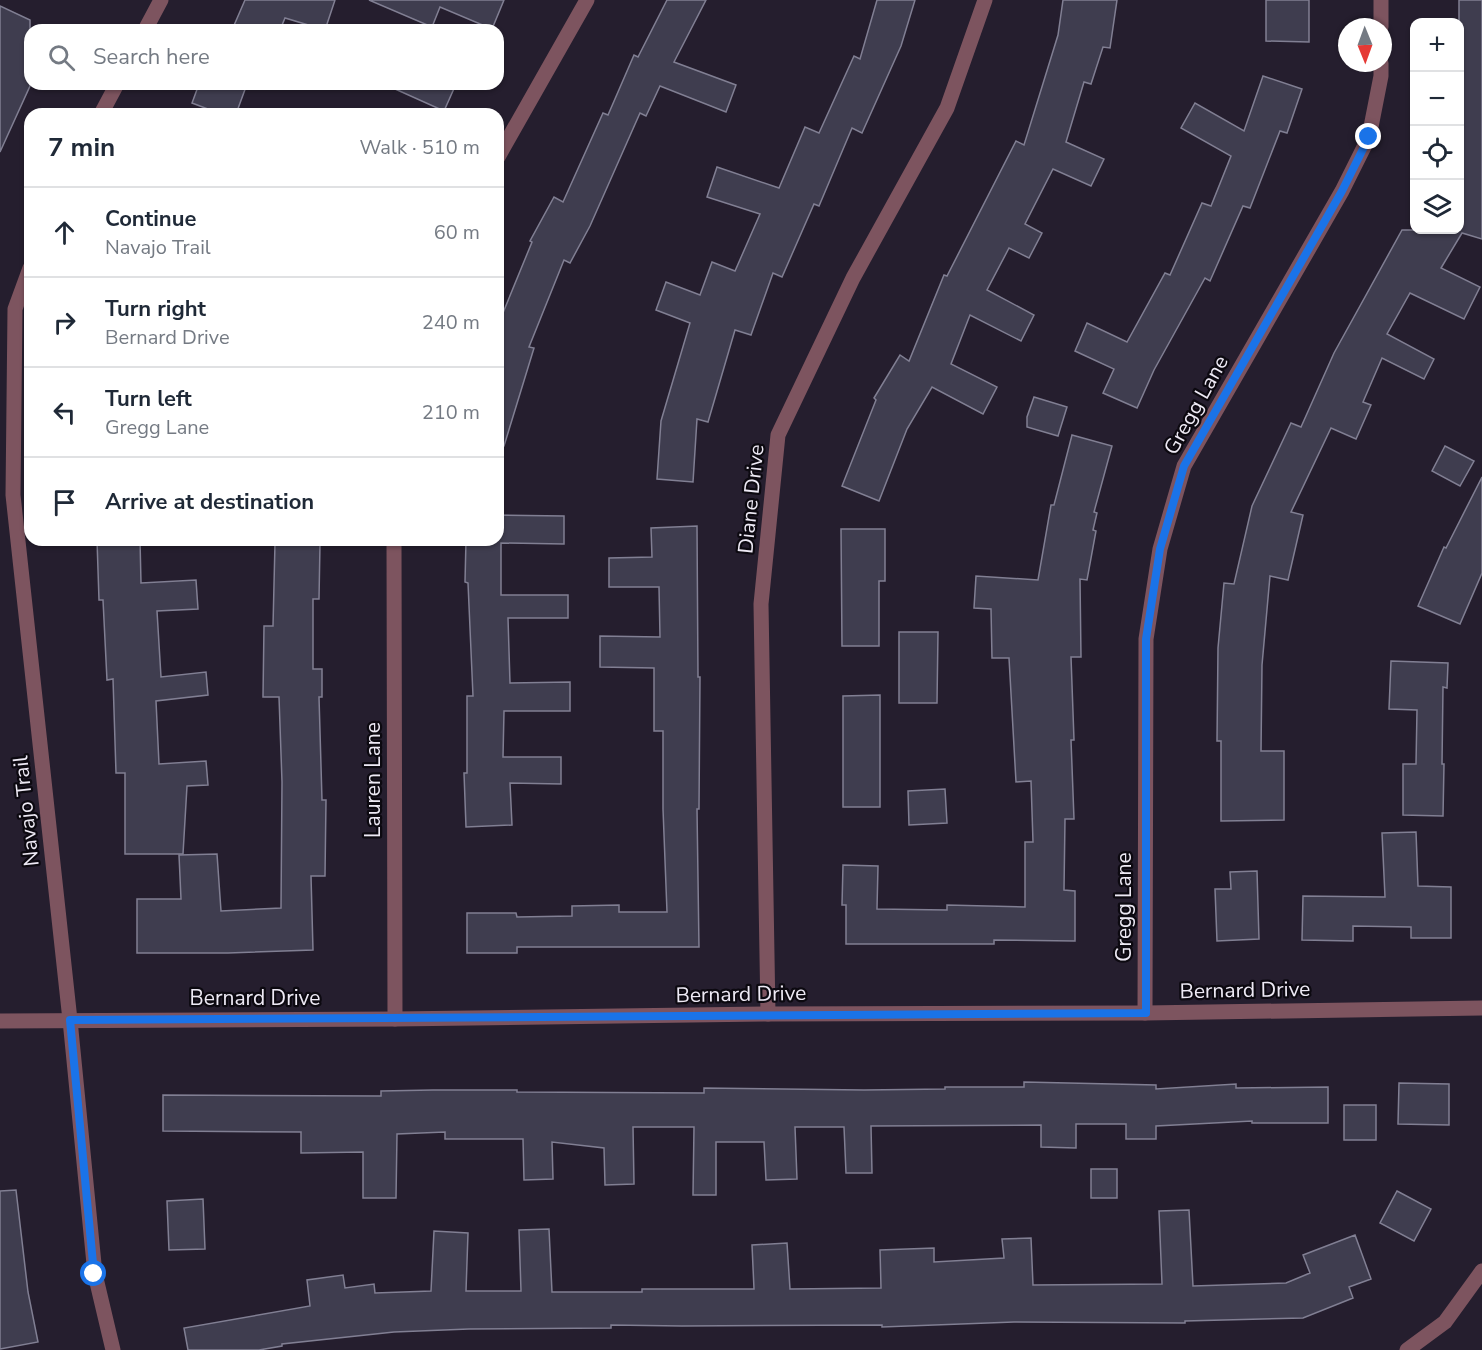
<!DOCTYPE html>
<html lang="en">
<head>
<meta charset="utf-8">
<style>
  body { margin:0; font-family:"Nunito Sans",sans-serif; background:#f2f2f3; color:#1f2937 }
  .controls { position:absolute; right:18px; top:18px; display:grid; overflow:hidden; border-radius:12px; box-shadow:0 2px 4px #0004 }
  .controls button { width:54px; height:54px; display:grid; place-items:center; padding:0; border:0; border-bottom:2px solid #e0e1e3; background:#fff; color:#1f2937; font:30px sans-serif }
  .compass { position:absolute; left:1338px; top:18px; width:54px; height:54px; border-radius:50%; background:#fff; box-shadow:0 2px 4px #0004; rotate:179deg }
  .stop { position:absolute; width:18px; height:18px; margin:-14px; border:4px solid #1a73e8; border-radius:50%; background:#fff }
  .stop.end { background:#1a73e8; border-color:#fff; box-shadow:0 2px 6px #0008 }
  .list { margin:0; padding:0; list-style:none }
  h2 { display:flex; justify-content:space-between; align-items:center; height:78px; margin:0; padding:0 24px; font-size:26px }
  h2 small { font-size:20px; font-weight:400; color:#747a83 }
  .list li { display:grid; grid-template-columns:39px 1fr auto; gap:18px; align-items:center; box-sizing:border-box; height:90px; padding:0 24px; border-top:2px solid #e0e1e3 }
  .list b { display:block; font-size:22px; white-space:nowrap }
  .list p { margin:0; font-size:20px; white-space:nowrap; color:#747a83 }
  .list em { font-size:20px; font-style:normal; color:#747a83 }
  .icon { flex:none; width:33px; height:33px; fill:none; stroke:currentColor; stroke-width:2; stroke-linecap:round; stroke-linejoin:round }
  .map { position:relative; flex:none; width:1482px; height:1350px; overflow:hidden }
  .search { position:absolute; background:#fff; box-shadow:0 2px 4px #0004; left:24px; top:24px; width:480px; height:66px; display:flex; align-items:center; gap:15px; box-sizing:border-box; padding:0 21px; border-radius:18px; color:#747a83; font-size:22px }
  .panel { position:absolute; background:#fff; box-shadow:0 2px 4px #0004; left:24px; top:108px; width:480px; height:438px; border-radius:18px }
  .map>svg:first-child { display:block }
  .building { fill:#3f3d4f; stroke:#817f93; stroke-width:1.5 }
  .lines { fill:none; stroke-linecap:round; stroke-linejoin:round }
  .minor { stroke:#7d545f; stroke-width:15 }
  .route { stroke:#1a73e8; stroke-width:8 }
  .labels { text-anchor:middle; stroke-width:4.5; stroke-linejoin:round; paint-order:stroke }
  .street-label { font-size:21px; fill:#eeeaf5; stroke:#0c0910 }
</style>
</head>
<body>
<div class="map">
<svg width="1482" height="1350" viewBox="0 0 1482 1350">
  <rect width="100%" height="100%" fill="#251e2e"/>
  <g class="building">
    <polygon points="245,0 335,0 325,30 285,18 280,30 232,30"/>
    <polygon points="369,0 504,0 492,29 440,7 432,27"/>
    <polygon points="667,0 706,0 674,62 736,85 726,112 660,86 646,116 640,113 590,226 570,263 564,260 529,347 534,348 504,446 498,445 498,325 532,242 530,241 554,197 563,202 603,113 608,115 634,55 638,57"/>
    <polygon points="877,0 915,0 901,46 862,133 852,128 819,206 814,204 782,277 773,273 751,335 735,330 708,422 697,419 693,482 657,479 661,421 690,323 656,310 666,282 700,295 712,262 735,271 760,214 707,197 717,167 779,188 805,127 819,133 854,56 860,59"/>
    <polygon points="1063,0 1117,0 1110,48 1103,47 1091,84 1084,82 1066,142 1104,159 1091,186 1053,169 1025,224 1042,233 1029,258 1009,248 987,290 1034,315 1021,341 970,315 951,364 997,387 983,414 932,387 907,429 879,501 842,486 876,400 874,398 900,355 909,361 944,275 947,276 1016,141 1024,145 1058,35"/>
    <polygon points="1266,0 1309,0 1309,42 1266,41"/>
    <polygon points="1459,0 1482,0 1482,239 1462,233 1441,268 1480,287 1464,319 1410,293 1387,334 1434,359 1424,379 1382,358 1363,402 1371,405 1356,439 1331,428 1291,512 1303,515 1288,580 1270,576 1262,665 1261,751 1284,751 1284,820 1221,821 1221,741 1217,741 1218,648 1224,583 1234,584 1252,506 1291,423 1301,427 1334,353 1402,230 1460,230 1460,67 1463,27 1460,27 1459,22"/>
    <polygon points="0,6 30,20 30,86 0,152"/>
    <polygon points="1263,76 1302,89 1287,133 1280,131 1250,208 1243,206 1210,281 1205,278 1154,370 1137,408 1103,393 1114,369 1075,351 1087,323 1127,342 1165,273 1170,275 1202,203 1211,206 1231,156 1181,128 1195,103 1244,131"/>
    <polygon points="199,84 247,84 236,114 221,114 192,103"/>
    <polygon points="384,84 456,84 444,111"/>
    <polygon points="1034,397 1067,407 1058,436 1027,427 1027,417"/>
    <polygon points="1072,435 1112,446 1094,512 1097,513 1093,530 1096,531 1087,580 1080,579 1081,657 1071,657 1074,740 1071,740 1074,819 1065,819 1064,890 1075,891 1075,941 994,940 994,944 846,944 846,905 842,905 843,865 878,866 877,909 947,910 947,905 1025,907 1025,842 1033,842 1031,781 1016,782 1009,658 992,658 991,609 974,608 976,576 1038,580 1051,505 1054,505"/>
    <polygon points="1445,446 1474,461 1460,486 1432,471"/>
    <polygon points="1482,477 1482,573 1460,624 1418,606 1444,547 1446,548"/>
    <polygon points="498,515 564,516 564,544 501,543 501,595 568,595 568,618 508,618 510,683 570,682 570,711 504,711 503,757 561,757 561,784 510,783 512,825 466,827 464,773 467,773 467,696 473,696 468,583 465,582 466,540 498,540"/>
    <polygon points="697,526 698,677 700,677 699,809 697,809 699,947 517,947 517,953 467,953 467,913 516,913 517,917 572,916 572,906 619,905 619,912 667,912 663,809 663,731 654,731 654,668 600,667 600,636 660,637 659,587 609,587 609,558 652,557 651,528"/>
    <polygon points="841,529 885,529 885,581 879,581 879,646 842,646"/>
    <polygon points="97,540 140,540 141,583 196,580 198,609 157,611 161,677 206,672 208,695 156,701 159,764 206,761 208,785 187,786 183,854 125,854 125,773 116,773 113,679 107,680 103,600 99,600"/>
    <polygon points="275,543 320,544 319,599 313,599 313,669 322,669 322,697 319,697 322,800 326,800 325,876 311,876 313,950 228,953 137,953 137,899 181,899 179,855 217,854 221,911 281,908 282,782 279,697 263,697 264,626 273,626"/>
    <polygon points="899,632 938,632 937,703 899,703"/>
    <polygon points="1391,661 1448,663 1447,688 1443,687 1442,764 1444,764 1443,816 1403,815 1403,764 1416,764 1417,710 1389,709"/>
    <polygon points="880,695 880,807 843,807 843,696"/>
    <polygon points="945,789 947,823 909,825 908,791"/>
    <polygon points="1416,832 1418,886 1451,887 1451,938 1411,938 1411,927 1353,926 1353,941 1302,940 1303,896 1385,897 1382,833"/>
    <polygon points="1257,871 1259,939 1217,941 1215,889 1231,889 1230,872"/>
    <polygon points="1024,1082 1156,1085 1156,1089 1236,1084 1236,1088 1328,1087 1328,1123 1252,1123 1252,1121 1156,1126 1156,1139 1126,1139 1126,1124 1076,1124 1076,1148 1041,1147 1041,1125 871,1126 872,1173 846,1173 844,1127 795,1127 797,1179 766,1180 764,1142 716,1142 716,1195 693,1195 694,1127 633,1127 634,1184 605,1185 604,1148 552,1142 553,1179 524,1180 523,1139 445,1139 445,1132 397,1134 396,1198 363,1198 363,1152 301,1153 301,1132 163,1131 163,1095 381,1096 381,1091 433,1090 517,1090 517,1092 704,1093 704,1088 864,1090 945,1089 945,1087 1024,1087"/>
    <polygon points="1399,1083 1449,1084 1449,1125 1398,1124"/>
    <rect x="1344" y="1105" width="32" height="35"/>
    <rect x="1091" y="1169" width="26" height="29"/>
    <polygon points="16,1190 28,1292 38,1342 0,1349 0,1191"/>
    <polygon points="1397,1191 1431,1209 1414,1241 1380,1223"/>
    <polygon points="203,1199 205,1249 169,1250 167,1201"/>
    <polygon points="1189,1210 1193,1286 1286,1283 1310,1273 1303,1255 1355,1235 1371,1279 1349,1287 1353,1298 1303,1318 1185,1321 1185,1323 1014,1322 882,1327 882,1325 682,1326 611,1325 611,1328 469,1329 394,1332 282,1344 282,1346 259,1350 188,1350 184,1328 310,1306 307,1280 343,1275 345,1288 374,1284 375,1293 431,1291 434,1231 468,1233 466,1291 521,1291 519,1230 549,1229 552,1292 642,1292 642,1289 754,1289 752,1245 787,1243 790,1289 881,1288 880,1250 934,1248 934,1262 1004,1258 1002,1239 1031,1238 1033,1285 1162,1284 1159,1211"/>
  </g>
  <g class="lines">
    <g class="minor">
      <polyline points="1381,27 1381,0"/>
      <polyline points="145,30 161,0"/>
      <polyline points="101,114 117,84"/>
      <polyline points="498,157 587,0"/>
      <polyline points="30,268 15,309 13,495 70,1020 95,1274 113,1350"/>
      <polyline points="394,540 395,1019"/>
      <polyline points="1145,1013 1146,639 1160,549 1184,466 1342,191 1369,137 1381,76 1381,63"/>
      <polyline points="768,1014 761,604 778,435 853,278 947,108 985,0"/>
      <polyline points="0,1021 395,1019 768,1014 1145,1013 1482,1008"/>
      <polyline points="1407,1350 1445,1322 1482,1271"/>
    </g>
  </g>
  <g class="lines">
    <path class="route" d="M94 1274 70 1020C429 1019 787 1014 1146 1013V639L1160 549 1184 466 1342 191 1369 137"/>
  </g>
  <g class="labels">
    <g class="street-label">
      <text transform="translate(1196 405) rotate(-61)" y="7">Gregg Lane</text>
      <text transform="translate(751 499) rotate(-84)" y="7">Diane Drive</text>
      <text transform="translate(373 780) rotate(-90)" y="7">Lauren Lane</text>
      <text transform="translate(26 811) rotate(-96)" y="7">Navajo Trail</text>
      <text transform="translate(1124 907) rotate(-90)" y="7">Gregg Lane</text>
      <text transform="translate(1245 990) rotate(-1)" y="7">Bernard Drive</text>
      <text transform="translate(741 994) rotate(-1)" y="7">Bernard Drive</text>
      <text x="255" y="1005">Bernard Drive</text>
    </g>
  </g>
</svg>
<div class="controls">
<button>+</button>
<button>−</button>
<button><svg class="icon" aria-label="locate" viewBox="0 0 24 24"><circle cx="12" cy="12" r="6"/><path d="M12 2v4M12 18v4M2 12h4M18 12h4"/></svg></button>
<button><svg class="icon" aria-label="layers" viewBox="0 0 24 24"><path d="M12 4l9 5-9 5-9-5zM3 14l9 5 9-5"/></svg></button>
</div>
<svg class="compass" viewBox="-18 -18 36 36"><path d="M0-13l5 13h-10z" fill="#e53935"/><path d="M0 13l5-13h-10z" fill="#747a83"/></svg>
<div class="stop" style="left:94px;top:1274px"></div>
<div class="stop end" style="left:1369px;top:137px"></div>
<div class="search"><svg class="icon" aria-label="search" viewBox="0 0 24 24"><circle cx="10" cy="10" r="6"/><path d="M15 15l6 6"/></svg>Search here</div>
<section class="panel">
<h2>7 min<small>Walk · 510 m</small></h2>
<ul class="list">
<li><svg class="icon" aria-label="ahead" viewBox="0 0 24 24"><path d="M12 20V5M6 11l6-6 6 6"/></svg><div><b>Continue</b><p>Navajo Trail</p></div><em>60 m</em></li>
<li><svg class="icon" aria-label="right" viewBox="0 0 24 24"><path d="M7 20v-9h11M14 6l5 5-5 5"/></svg><div><b>Turn right</b><p>Bernard Drive</p></div><em>240 m</em></li>
<li><svg class="icon" aria-label="left" viewBox="0 0 24 24"><path d="M17 20v-9H6M10 6l-5 5 5 5"/></svg><div><b>Turn left</b><p>Gregg Lane</p></div><em>210 m</em></li>
<li><svg class="icon" aria-label="arrive" viewBox="0 0 24 24"><path d="M6 21V4h12l-3 4 3 4H6"/></svg><div><b>Arrive at destination</b></div></li>
</ul>
</section>
</div>
</body>
</html>
